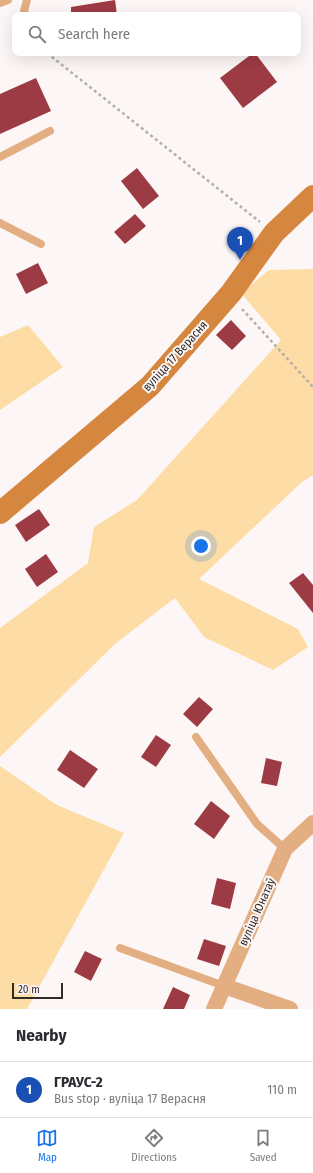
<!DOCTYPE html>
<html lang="en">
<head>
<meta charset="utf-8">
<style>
  body { margin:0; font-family:"Fira Sans Condensed",sans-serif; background:#f2f2f3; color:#2b2b33 }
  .scale { position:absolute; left:12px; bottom:10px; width:51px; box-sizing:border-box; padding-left:4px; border:2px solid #332b28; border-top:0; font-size:11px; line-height:14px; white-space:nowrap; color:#332b28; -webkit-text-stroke:3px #fcf7f6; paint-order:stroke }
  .you { position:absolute; left:201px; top:546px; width:14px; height:14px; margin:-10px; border:3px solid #fff; border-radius:50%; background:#1a73e8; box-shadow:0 0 0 6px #1a73e833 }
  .badge { display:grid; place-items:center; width:26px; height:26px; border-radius:50%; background:#1a73e8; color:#fff; font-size:13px; font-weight:700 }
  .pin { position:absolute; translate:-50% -33px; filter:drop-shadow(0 1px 2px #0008) }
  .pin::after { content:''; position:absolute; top:21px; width:14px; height:12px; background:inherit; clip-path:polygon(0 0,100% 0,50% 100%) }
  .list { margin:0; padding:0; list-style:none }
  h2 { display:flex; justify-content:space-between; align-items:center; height:52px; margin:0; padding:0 16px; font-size:17px }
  h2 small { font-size:13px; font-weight:400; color:#7c7c81 }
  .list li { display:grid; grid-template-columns:26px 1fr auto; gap:12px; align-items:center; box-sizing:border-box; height:56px; padding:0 16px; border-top:1px solid #e1e1e2 }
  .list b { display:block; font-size:15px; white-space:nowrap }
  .list p { margin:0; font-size:13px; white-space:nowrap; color:#7c7c81 }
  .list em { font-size:13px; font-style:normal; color:#7c7c81 }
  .icon { flex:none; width:22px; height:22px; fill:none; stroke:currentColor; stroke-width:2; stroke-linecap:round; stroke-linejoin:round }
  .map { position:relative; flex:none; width:313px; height:1009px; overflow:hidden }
  .search { position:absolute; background:#fff; box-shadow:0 4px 16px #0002; left:12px; right:12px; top:12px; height:44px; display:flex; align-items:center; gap:10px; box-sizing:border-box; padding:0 14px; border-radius:8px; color:#7c7c81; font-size:15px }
  .sheet { height:108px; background:#fff }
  nav { display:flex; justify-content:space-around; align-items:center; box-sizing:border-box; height:56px; border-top:1px solid #e1e1e2; background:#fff; font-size:11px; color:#7c7c81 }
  nav a { display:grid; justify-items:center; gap:2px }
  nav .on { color:#1a73e8 }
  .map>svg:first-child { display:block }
  .green { fill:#fddda5 }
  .building { fill:#9d3b45 }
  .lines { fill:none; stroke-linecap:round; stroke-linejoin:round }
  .path { stroke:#b4aeac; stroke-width:2.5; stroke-dasharray:3 3; stroke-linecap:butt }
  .lane { stroke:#e3ae82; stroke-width:8 }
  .street { stroke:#e3ae82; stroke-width:16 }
  .secondary { stroke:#d58740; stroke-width:22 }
  .labels { text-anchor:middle; stroke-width:4; stroke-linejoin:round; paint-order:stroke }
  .street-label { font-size:12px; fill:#332b28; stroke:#fcf7f6 }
</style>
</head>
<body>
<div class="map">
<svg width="313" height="1009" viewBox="0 0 313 1009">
  <rect width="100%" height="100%" fill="#fcf7f6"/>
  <g class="green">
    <polygon points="313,269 313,475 302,482 199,579 298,629 308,647 273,670 204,637 175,598 116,643 0,757 0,628 88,563 94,527 137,500 281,340 241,293 269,270"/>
    <polygon points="28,325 63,367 0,410 0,337"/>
    <polygon points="0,766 57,805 124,833 27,1009 0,1009"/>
  </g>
  <g class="building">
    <polygon points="115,0 117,15 71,15 71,7"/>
    <polygon points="253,53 255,53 277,82 243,108 220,78"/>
    <polygon points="36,78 51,111 0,134 0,94"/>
    <polygon points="137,168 159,196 143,209 121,181"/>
    <polygon points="135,214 146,226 125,244 114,232"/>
    <polygon points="38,263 48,283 26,294 16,274"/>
    <polygon points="231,320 246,336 232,350 216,335"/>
    <polygon points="39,509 50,525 26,542 15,525"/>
    <polygon points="46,554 58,572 37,587 25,569"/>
    <polygon points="303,573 313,585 313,613 289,583"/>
    <polygon points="199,697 213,709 197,727 183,714"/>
    <polygon points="156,735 171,745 156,767 141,757"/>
    <polygon points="70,750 98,769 84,788 57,770"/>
    <polygon points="266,758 282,762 277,786 261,783"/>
    <polygon points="211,801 230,816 214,839 194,824"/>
    <polygon points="217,878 236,883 230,909 211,904"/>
    <polygon points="204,939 226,946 219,966 197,959"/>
    <polygon points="85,951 102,959 91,981 74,972"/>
    <polygon points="173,987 190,995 184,1009 163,1009"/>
  </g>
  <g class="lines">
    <g class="path">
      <polyline points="47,53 260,222"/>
      <polyline points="242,309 313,387"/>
    </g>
    <g class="lane">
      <polyline points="0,3 8,0"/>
      <polyline points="26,15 24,11 27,0"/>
      <polyline points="0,157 50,131"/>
      <polyline points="0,223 41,244"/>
      <polyline points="196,737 257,824 285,849"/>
      <polyline points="120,948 224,986"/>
    </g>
    <g class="street">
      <polyline points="224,986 290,1009"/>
      <polyline points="214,1009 285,849 313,823"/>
    </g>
    <polyline class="secondary" points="0,513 150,386 231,293 274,233 313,196"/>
  </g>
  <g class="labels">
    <g class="street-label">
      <text transform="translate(175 356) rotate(-48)" y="4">вуліца 17 Верасня</text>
      <text transform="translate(257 912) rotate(-66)" y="4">вуліца Юнатаў</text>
    </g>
  </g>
</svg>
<div class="scale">20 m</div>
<div class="you"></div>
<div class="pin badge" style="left:240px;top:260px;background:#1a4fb4">1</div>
<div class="search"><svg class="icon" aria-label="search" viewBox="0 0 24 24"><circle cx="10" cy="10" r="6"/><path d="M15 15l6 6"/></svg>Search here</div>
</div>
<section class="sheet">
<h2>Nearby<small></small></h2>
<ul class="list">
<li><span class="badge" style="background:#1a4fb4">1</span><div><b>ГРАУС-2</b><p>Bus stop · вуліца 17 Верасня</p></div><em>110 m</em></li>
</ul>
</section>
<nav>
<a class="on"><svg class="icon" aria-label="map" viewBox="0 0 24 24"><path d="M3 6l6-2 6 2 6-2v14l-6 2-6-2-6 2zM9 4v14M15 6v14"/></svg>Map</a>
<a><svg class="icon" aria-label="directions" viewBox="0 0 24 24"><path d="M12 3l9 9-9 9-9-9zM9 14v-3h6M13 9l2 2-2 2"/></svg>Directions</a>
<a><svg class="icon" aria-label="saved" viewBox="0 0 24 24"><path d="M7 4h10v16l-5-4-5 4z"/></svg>Saved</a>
</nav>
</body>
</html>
